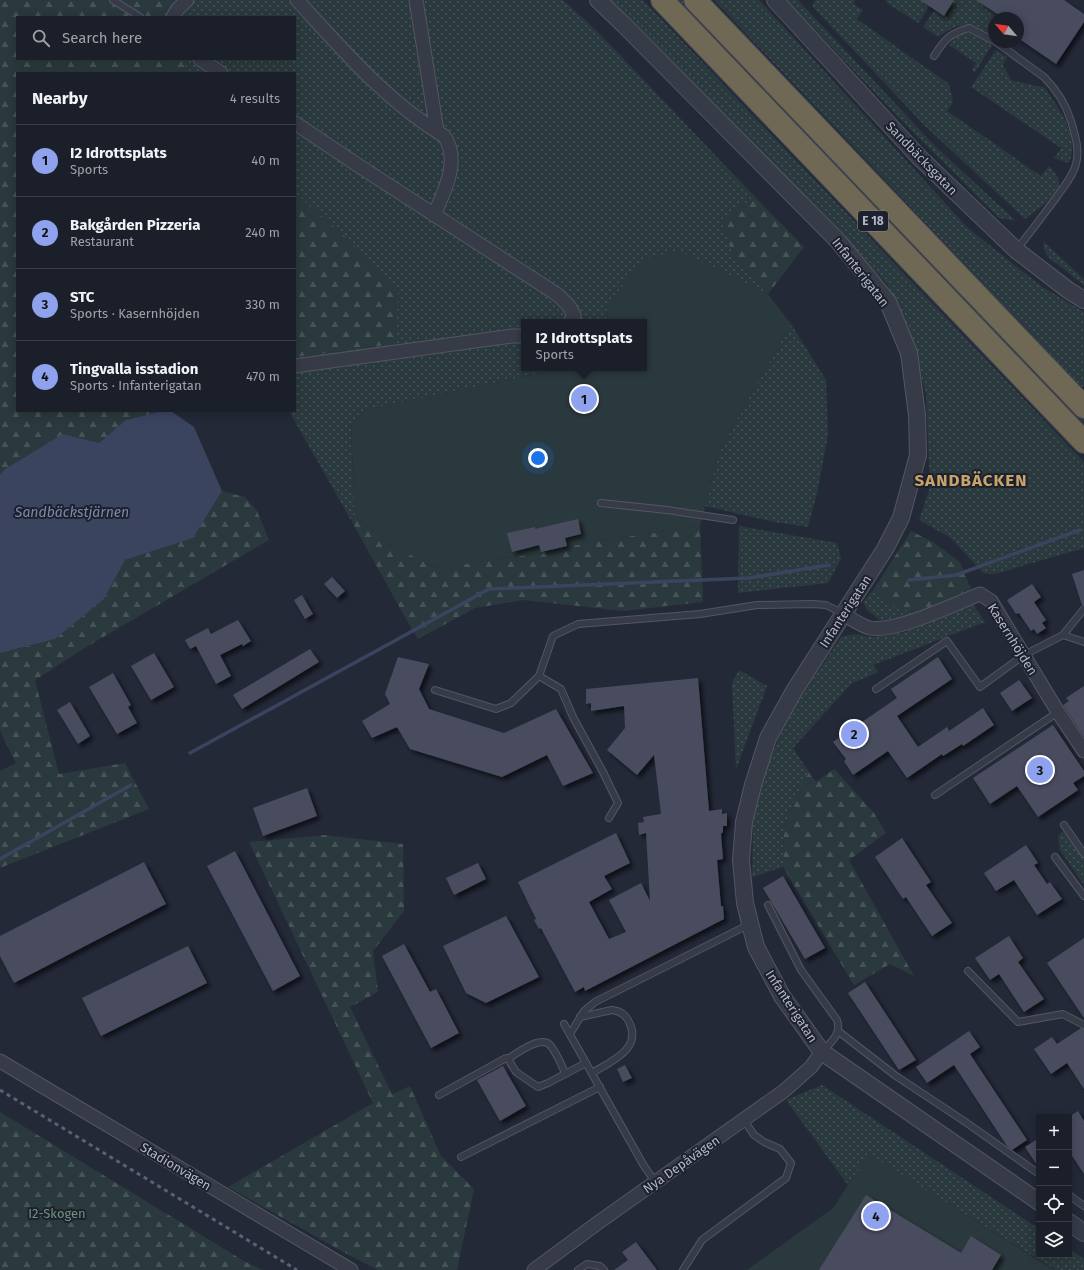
<!DOCTYPE html>
<html lang="en">
<head>
<meta charset="utf-8">
<style>
  body { margin:0; font-family:"Fira Sans",sans-serif; background:#282c36; color:#f1f3f6 }
  .controls { position:absolute; right:12px; bottom:12px; display:grid; overflow:hidden; border-radius:0px; box-shadow:0 2px 10px #0003 }
  .controls button { width:36px; height:36px; display:grid; place-items:center; padding:0; border:0; border-bottom:1px solid #393d47; background:#1b1f2a; color:#f1f3f6; font:20px sans-serif }
  .compass { position:absolute; left:988px; top:12px; width:36px; height:36px; border-radius:50%; background:#1b1f2a; box-shadow:0 2px 10px #0003; rotate:299deg }
  .you { position:absolute; left:538px; top:458px; width:14px; height:14px; margin:-10px; border:3px solid #fff; border-radius:50%; background:#1a73e8; box-shadow:0 0 0 6px #1a73e833 }
  .badge { display:grid; place-items:center; width:26px; height:26px; border-radius:50%; background:#8fa2ed; color:#111; font-size:13px; font-weight:700 }
  .pin { position:absolute; translate:-50% -50%; border:2px solid #fff; box-shadow:0 1px 4px #0006 }
  .popup { position:absolute; left:521px; top:319px; width:126px; height:52px; box-sizing:border-box; display:grid; place-content:center; border-radius:0px; background:#1b1f2a; filter:drop-shadow(0 1px 3px #0005); font-size:13px; white-space:nowrap; color:#a0a2a8 }
  .popup b { font-size:15px; color:#f1f3f6 }
  .popup::after { content:''; position:absolute; left:50%; top:100%; margin-left:-8px; border:8px solid transparent; border-top-color:#1b1f2a }
  .list { margin:0; padding:0; list-style:none }
  h2 { display:flex; justify-content:space-between; align-items:center; height:52px; margin:0; padding:0 16px; font-size:17px }
  h2 small { font-size:13px; font-weight:400; color:#a0a2a8 }
  .list li { display:grid; grid-template-columns:26px 1fr auto; gap:12px; align-items:center; box-sizing:border-box; height:72px; padding:0 16px; border-top:1px solid #393d47 }
  .list b { display:block; font-size:15px; white-space:nowrap }
  .list p { margin:0; font-size:13px; white-space:nowrap; color:#a0a2a8 }
  .list em { font-size:13px; font-style:normal; color:#a0a2a8 }
  .icon { flex:none; width:22px; height:22px; fill:none; stroke:currentColor; stroke-width:2; stroke-linecap:round; stroke-linejoin:round }
  .map { position:relative; flex:none; width:1084px; height:1270px; overflow:hidden }
  .search { position:absolute; background:#1b1f2a; box-shadow:0 2px 10px #0003; left:16px; top:16px; width:280px; height:44px; display:flex; align-items:center; gap:10px; box-sizing:border-box; padding:0 14px; border-radius:0px; color:#a0a2a8; font-size:15px }
  .panel { position:absolute; background:#1b1f2a; box-shadow:0 2px 10px #0003; left:16px; top:72px; width:280px; height:340px; border-radius:0px }
  .map>svg:first-child { display:block }
  .grass { fill:url(#grass-dots) }
  .forest { fill:url(#forest-firs) }
  .garden { fill:#2a393d }
  .water { fill:#3b445f }
  .lines { fill:none; stroke-linecap:round; stroke-linejoin:round }
  .stream { stroke:#3b445f; stroke-width:3.5 }
  .building { fill:#494c5e; filter:url(#shadow) }
  .service-casing { stroke:#535663; stroke-width:8 }
  .minor-casing { stroke:#535663; stroke-width:15 }
  .tertiary-casing { stroke:#535663; stroke-width:18 }
  .motorway-casing { stroke:#404350; stroke-width:24 }
  .service { stroke:#373b48; stroke-width:6 }
  .minor { stroke:#373b48; stroke-width:13 }
  .tertiary { stroke:#373b48; stroke-width:16 }
  .motorway { stroke:#6e6855; stroke-width:22 }
  .rail { stroke:#5c6171; stroke-width:3; stroke-dasharray:4 4; stroke-linecap:butt }
  .labels { text-anchor:middle; stroke-width:4; stroke-linejoin:round; paint-order:stroke }
  .shield { fill:#1d212d; stroke:#868997; stroke-width:1 }
  .shield-label { font-size:12px; font-weight:bold; fill:#b3b6c4 }
  .street-label { font-size:13px; fill:#b3b6c4; stroke:#1d212d }
  .park-label { font-size:13px; fill:#6c937c; stroke:#1d212d }
  .water-label { font-size:14px; font-style:italic; fill:#7d88aa; stroke:#1d212d }
  .district-label { font-size:17px; font-weight:bold; letter-spacing:1px; fill:#c8a469; stroke:#1d212d }
</style>
</head>
<body>
<div class="map">
<svg width="1084" height="1270" viewBox="0 0 1084 1270">
  <defs>
    <pattern id="grass-dots" width="8" height="8" patternUnits="userSpaceOnUse"><rect width="8" height="8" fill="#2a393d"/><path d="M2 2h.1M6 6h.1" fill="none" stroke="#465357" stroke-width="1.8" stroke-linecap="round"/></pattern>
    <pattern id="forest-firs" width="22" height="20" patternUnits="userSpaceOnUse"><rect width="22" height="20" fill="#2a393d"/><path d="M5 1l3.5 6h-7zM16 11l3.5 6h-7z" fill="#465357"/></pattern>
    <filter id="shadow"><feDropShadow dx="3.5" dy="3.5" stdDeviation="2" flood-color="#0009"/></filter>
  </defs>
  <rect width="100%" height="100%" fill="#242938"/>
  <g class="grass">
    <polygon points="174,0 563,0 597,31 756,198 734,209 735,261 768,294 679,251 607,308 606,322 524,322 524,368 566,368 365,410 351,426 355,517 351,520 289,411 295,411 295,357 394,344 349,240 295,193 295,73 192,73 178,59 295,59 295,17 157,17"/>
    <polygon points="610,0 643,0 1084,462 1084,548 995,574 983,573 951,538 919,520 930,487 926,395 910,333 887,284"/>
    <polygon points="674,0 684,0 1084,416 1084,428"/>
    <polygon points="714,0 759,0 968,228 1041,286 1084,312 1084,385 1081,388 902,198"/>
    <polygon points="787,0 798,0 935,146 1016,221 999,218 898,117"/>
    <path d="M815 0H855L853 4 863 10 857 19 949 84 953 102 947 111 1041 176 1049 166C1053 170 1058 175 1059 182 1060 196 1035 211 1025 219L924 125 812 6Z"/>
    <polygon points="886,0 922,0 930,6 918,23 887,3"/>
    <path d="M954 0H976L1001 17 1003 15 1008 18H994V37C968 23 964 20 938 37L923 27 935 9 944 15Z"/>
    <polygon points="966,33 977,36 992,45 975,72 972,70 976,63 949,45 958,35"/>
    <path d="M996 50 1007 57 1003 65 1011 80 1045 88C1060 110 1080 136 1069 163L1054 158 1061 148 971 87Z"/>
    <polygon points="1043,241 1084,279 1084,285 1048,257 1044,249"/>
    <polygon points="791,324 826,380 828,435 817,493 808,527 774,522 705,506 719,452 755,387"/>
    <polygon points="739,526 837,543 841,559 828,583 738,593"/>
    <polygon points="874,589 892,605 916,613 897,618 880,620 868,611 863,602"/>
    <polygon points="972,603 985,622 873,665 878,672 851,684 793,748 809,772 796,797 784,829 783,867 752,877 753,824 760,787 778,740 800,698 841,637 854,634 874,637 902,633"/>
    <polygon points="739,670 767,686 736,769 732,683"/>
    <polygon points="1063,831 1070,841 1073,840 1084,857 1084,885 1060,850 1058,836"/>
    <polygon points="822,1085 1039,1229 1039,1255 1069,1255 1069,1249 1084,1259 1084,1270 1056,1270 869,1155 848,1185 786,1100"/>
  </g>
  <g class="forest">
    <polygon points="0,0 174,0 157,17 17,17 17,59 178,59 192,73 17,73 17,411 163,411 126,420 99,443 63,434 5,469 0,475"/>
    <polygon points="295,193 349,240 399,295 394,344 295,357"/>
    <polygon points="756,198 804,247 768,294 735,261 721,220 734,209"/>
    <polygon points="222,491 245,497 257,511 269,540 88,646 35,680 59,774 125,763 149,809 0,868 0,771 16,763 0,731 0,653 55,639 104,599 125,560 193,538"/>
    <polygon points="355,517 393,546 437,568 540,553 589,542 700,526 703,602 623,611 523,600 475,608 418,639 406,619 351,520"/>
    <polygon points="911,531 933,542 960,562 971,589 916,613 892,605 874,589"/>
    <polygon points="834,769 874,813 886,833 849,860 914,976 890,964 854,985 783,867 784,829 796,797 809,772 816,782"/>
    <polygon points="325,835 403,844 404,911 373,951 378,992 350,1007 392,1094 410,1086 441,1156 474,1189 457,1270 378,1270 347,1254 228,1187 373,1103 249,842"/>
    <polygon points="0,1112 244,1261 262,1270 0,1270"/>
  </g>
  <g class="garden">
    <polygon points="680,251 768,294 791,324 755,387 719,452 700,526 589,542 540,553 437,568 393,546 355,517 351,426 365,410 566,368 644,368 644,322 606,322 607,308 633,271 651,257"/>
    <polygon points="869,1154 1054,1270 747,1270 833,1208"/>
  </g>
  <polygon class="water" points="163,411 171,411 194,427 222,491 193,538 125,560 104,599 55,639 0,653 0,475 5,469 63,434 99,443 126,420"/>
  <g class="lines">
    <g class="stream">
      <polyline points="909,580 956,575 1080,530"/>
      <polyline points="190,753 489,589 749,578 829,565"/>
      <polyline points="0,859 131,785"/>
    </g>
  </g>
  <g class="building">
    <polygon points="920,0 954,0 944,16"/>
    <polygon points="976,0 1064,0 1084,14 1084,22 1056,64 1018,38 1018,18 1008,18 1003,15 1002,17"/>
    <polygon points="578,519 581,534 565,538 567,546 541,552 539,545 512,552 507,533 535,527 535,529"/>
    <polygon points="1084,570 1084,605 1082,605 1072,574"/>
    <polygon points="332,577 345,591 337,598 324,584"/>
    <polygon points="1032,584 1041,597 1034,602 1046,620 1042,623 1046,628 1037,634 1034,629 1031,631 1019,613 1016,614 1007,600"/>
    <polygon points="302,595 313,614 305,619 294,600"/>
    <polygon points="238,620 251,641 243,646 242,644 220,655 231,676 216,684 196,646 190,649 185,640 208,628 211,634"/>
    <polygon points="310,649 319,662 242,709 233,695"/>
    <polygon points="154,653 174,687 151,700 131,666"/>
    <polygon points="398,657 429,664 419,689 429,709 504,733 556,709 593,773 563,786 547,755 502,777 410,749 397,727 372,738 362,721 390,704 385,694"/>
    <polygon points="938,657 952,679 897,716 918,747 947,727 949,731 983,708 994,725 963,746 962,744 943,756 942,754 907,778 888,751 853,775 844,761 846,759 833,742 897,698 891,689"/>
    <polygon points="113,673 131,705 128,707 137,723 117,734 89,687"/>
    <polygon points="698,678 709,811 722,809 722,814 727,813 727,826 723,826 723,832 721,834 723,859 717,860 721,906 723,906 724,919 585,991 584,987 575,992 541,928 539,929 534,920 536,919 518,882 616,833 630,863 604,876 612,889 589,902 609,939 626,932 609,900 641,883 650,901 646,833 639,835 638,823 644,822 643,817 661,814 654,755 637,775 607,750 625,728 624,706 591,711 591,703 586,704 586,689"/>
    <polygon points="1019,680 1032,698 1012,711 1000,693"/>
    <polygon points="1084,686 1084,737 1063,705 1069,701 1066,698"/>
    <polygon points="70,702 90,736 78,744 57,710"/>
    <polygon points="1053,725 1084,771 1084,776 1073,783 1078,790 1038,817 1017,786 990,804 973,778"/>
    <polygon points="307,788 317,816 263,836 253,808"/>
    <polygon points="902,838 931,882 926,885 952,923 932,936 906,897 903,899 875,857"/>
    <polygon points="1026,845 1038,863 1034,865 1047,884 1050,882 1062,899 1037,915 1014,880 996,891 984,873"/>
    <polygon points="235,851 300,976 273,991 207,866"/>
    <polygon points="144,862 166,904 14,983 0,956 0,936"/>
    <polygon points="478,863 486,879 454,895 446,878"/>
    <polygon points="783,876 825,948 805,959 763,888"/>
    <polygon points="506,916 539,977 486,1003 466,993 443,946"/>
    <polygon points="1009,936 1023,958 1018,962 1044,999 1024,1012 999,974 990,980 975,958"/>
    <polygon points="1084,938 1084,1018 1047,963"/>
    <polygon points="404,944 430,992 436,989 459,1033 431,1048 382,956"/>
    <polygon points="188,946 207,983 101,1036 82,998"/>
    <polygon points="865,982 916,1060 899,1070 848,993"/>
    <polygon points="1081,1028 1084,1029 1084,1089 1067,1063 1051,1074 1034,1049 1052,1037 1057,1044"/>
    <polygon points="969,1031 980,1047 970,1054 1027,1140 1012,1150 1007,1146 954,1065 927,1083 916,1067"/>
    <polygon points="625,1065 632,1078 623,1082 617,1069"/>
    <polygon points="503,1066 526,1106 500,1121 477,1080"/>
    <polygon points="1078,1111 1084,1121 1084,1174 1069,1151 1069,1117"/>
    <polygon points="1039,1138 1039,1168 1025,1147"/>
    <polygon points="866,1195 961,1253 971,1236 1001,1255 992,1270 819,1270"/>
    <polygon points="636,1242 657,1270 614,1270 628,1260 622,1252"/>
  </g>
  <g class="lines">
    <defs>
      <g id="service">
        <polyline points="113,0 140,17"/>
        <path d="M996 42 1044 77C1056 89 1066 105 1071 121 1075 135 1080 150 1076 164 1073 177 1063 187 1056 198 1043 215 1030 233 1016 250"/>
        <path d="M934 56C945 39 949 34 969 28L994 41"/>
        <polyline points="601,503 667,510 733,520"/>
        <polyline points="1063,635 1084,609"/>
        <polyline points="539,676 561,689 573,717 603,772 618,803 609,818"/>
        <polyline points="876,689 947,641 980,687 1024,655 1063,635 1084,642"/>
        <polyline points="435,690 496,709 511,703 539,676 553,636 578,624 700,614 757,605 813,604 826,605 842,613"/>
        <polyline points="935,795 1058,712"/>
        <polyline points="1064,825 1084,854"/>
        <polyline points="1055,857 1084,896"/>
        <path d="M768 905 801 970 837 1020C842 1034 831 1042 822 1052"/>
        <polyline points="968,971 1018,1022 1063,1014 1084,1025"/>
        <path d="M580 1017 612 1010C620 1011 626 1015 629 1022 643 1049 610 1062 592 1073"/>
        <polyline points="564,1024 644,1166 656,1183"/>
        <polyline points="838,1031 896,1076 964,1121 1039,1174"/>
        <polyline points="570,1034 584,1011 595,1002 750,924"/>
        <path d="M508 1059C517 1053 541 1035 550 1045 557 1053 561 1064 565 1073"/>
        <polyline points="439,1095 506,1058 508,1059 516,1072 535,1085 538,1087 548,1083 586,1063"/>
        <polyline points="461,1157 600,1087"/>
        <polyline points="1069,1195 1084,1206"/>
        <polyline points="578,1270 587,1264 600,1266 604,1270"/>
        <polyline points="683,1270 702,1240 786,1178 791,1163 780,1149 764,1142 754,1135 744,1120"/>
      </g>
      <g id="minor">
        <path d="M297 0C342 49 386 101 444 136 461 160 444 192 434 215"/>
        <polyline points="416,0 437,131"/>
        <polyline points="173,17 177,10 187,0"/>
        <polyline points="200,59 221,73"/>
        <polyline points="295,123 356,164 558,295 569,306 574,315 570,322"/>
        <polyline points="295,366 512,336 524,336"/>
        <path d="M843 614C851 618 861 626 870 628 896 633 954 604 980 594L991 601 1058 712 1084 751"/>
        <polyline points="0,1061 351,1270"/>
        <polyline points="534,1270 599,1222 784,1091 811,1067 822,1052"/>
      </g>
      <g id="tertiary">
        <polyline points="598,0 624,25 839,242 888,302 909,353 917,415 918,455 901,518 885,549 794,691 768,738 753,785 744,822 741,860 745,903 756,947 782,996 822,1052 1039,1202"/>
        <polyline points="775,0 918,156 1016,250 1068,290 1084,300"/>
        <polyline points="1069,1222 1084,1233"/>
      </g>
      <g id="motorway">
        <polyline points="662,0 1084,442"/>
        <polyline points="695,0 1084,407"/>
      </g>
    </defs>
    <use href="#service" class="service-casing"/>
    <use href="#minor" class="minor-casing"/>
    <use href="#tertiary" class="tertiary-casing"/>
    <use href="#motorway" class="motorway-casing"/>
    <use href="#service" class="service"/>
    <use href="#minor" class="minor"/>
    <use href="#tertiary" class="tertiary"/>
    <use href="#motorway" class="motorway"/>
    <polyline class="rail" points="0,1090 297,1270"/>
  </g>
  <g class="labels">
    <rect class="shield" x="858" y="211" width="30" height="20" rx="3"/>
    <g class="shield-label">
      <text x="873" y="225">E 18</text>
    </g>
    <g class="street-label">
      <text transform="translate(922 158) rotate(46)" y="5">Sandbäcksgatan</text>
      <text transform="translate(861 272) rotate(52)" y="5">Infanterigatan</text>
      <text transform="translate(845 611) rotate(-57)" y="5">Infanterigatan</text>
      <text transform="translate(1013 639) rotate(58)" y="5">Kasernhöjden</text>
      <text transform="translate(792 1006) rotate(57)" y="5">Infanterigatan</text>
      <text transform="translate(681 1164) rotate(-35)" y="5">Nya Depåvägen</text>
      <text transform="translate(176 1166) rotate(31)" y="5">Stadionvägen</text>
    </g>
    <g class="park-label">
      <text x="57" y="1218">I2-Skogen</text>
    </g>
    <g class="water-label">
      <text x="72" y="517">Sandbäckstjärnen</text>
    </g>
    <g class="district-label">
      <text x="971" y="486">SANDBÄCKEN</text>
    </g>
  </g>
</svg>
<div class="controls">
<button>+</button>
<button>−</button>
<button><svg class="icon" aria-label="locate" viewBox="0 0 24 24"><circle cx="12" cy="12" r="6"/><path d="M12 2v4M12 18v4M2 12h4M18 12h4"/></svg></button>
<button><svg class="icon" aria-label="layers" viewBox="0 0 24 24"><path d="M12 4l9 5-9 5-9-5zM3 14l9 5 9-5"/></svg></button>
</div>
<svg class="compass" viewBox="-18 -18 36 36"><path d="M0-13l5 13h-10z" fill="#e53935"/><path d="M0 13l5-13h-10z" fill="#a0a2a8"/></svg>
<div class="you"></div>
<div class="pin badge" style="left:584px;top:399px">1</div>
<div class="popup"><b>I2 Idrottsplats</b>Sports</div>
<div class="pin badge" style="left:854px;top:734px">2</div>
<div class="pin badge" style="left:1040px;top:770px">3</div>
<div class="pin badge" style="left:876px;top:1216px">4</div>
<div class="search"><svg class="icon" aria-label="search" viewBox="0 0 24 24"><circle cx="10" cy="10" r="6"/><path d="M15 15l6 6"/></svg>Search here</div>
<section class="panel">
<h2>Nearby<small>4 results</small></h2>
<ul class="list">
<li><span class="badge">1</span><div><b>I2 Idrottsplats</b><p>Sports</p></div><em>40 m</em></li>
<li><span class="badge">2</span><div><b>Bakgården Pizzeria</b><p>Restaurant</p></div><em>240 m</em></li>
<li><span class="badge">3</span><div><b>STC</b><p>Sports · Kasernhöjden</p></div><em>330 m</em></li>
<li><span class="badge">4</span><div><b>Tingvalla isstadion</b><p>Sports · Infanterigatan</p></div><em>470 m</em></li>
</ul>
</section>
</div>
</body>
</html>
